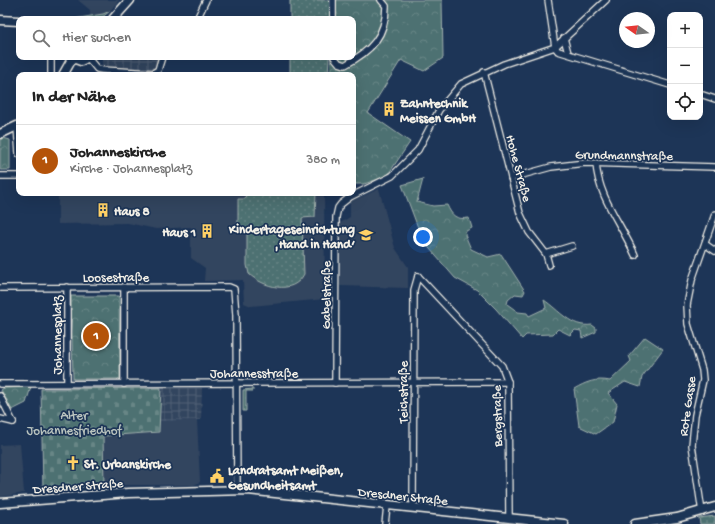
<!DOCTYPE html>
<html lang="de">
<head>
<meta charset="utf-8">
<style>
  body { margin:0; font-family:"Gochi Hand",sans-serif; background:#f2f2f2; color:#222 }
  .controls { position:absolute; right:12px; top:12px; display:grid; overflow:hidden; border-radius:8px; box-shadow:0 4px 16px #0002 }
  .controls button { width:36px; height:36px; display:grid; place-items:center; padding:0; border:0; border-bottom:1px solid #e0e0e0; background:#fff; color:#222; font:20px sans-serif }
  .compass { position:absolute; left:619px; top:12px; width:36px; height:36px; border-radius:50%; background:#fff; box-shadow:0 4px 16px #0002; rotate:284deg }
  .you { position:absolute; left:423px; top:237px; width:14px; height:14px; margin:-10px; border:3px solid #fff; border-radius:50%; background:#1a73e8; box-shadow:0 0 0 6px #1a73e833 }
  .badge { display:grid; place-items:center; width:26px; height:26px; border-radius:50%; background:#b45309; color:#fff; font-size:13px; font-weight:700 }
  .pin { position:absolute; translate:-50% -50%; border:2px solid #fff; box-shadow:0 1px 4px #0006 }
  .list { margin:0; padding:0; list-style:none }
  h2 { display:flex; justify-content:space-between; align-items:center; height:52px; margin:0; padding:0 16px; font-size:17px }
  h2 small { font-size:13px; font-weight:400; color:#767676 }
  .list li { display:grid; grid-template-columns:26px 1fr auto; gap:12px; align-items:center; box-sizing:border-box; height:72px; padding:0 16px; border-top:1px solid #e0e0e0 }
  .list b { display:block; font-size:15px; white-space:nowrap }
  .list p { margin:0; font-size:13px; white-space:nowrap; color:#767676 }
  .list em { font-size:13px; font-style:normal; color:#767676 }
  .icon { flex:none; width:22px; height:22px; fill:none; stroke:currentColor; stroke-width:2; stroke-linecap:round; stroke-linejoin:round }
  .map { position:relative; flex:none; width:715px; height:524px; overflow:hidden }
  .search { position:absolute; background:#fff; box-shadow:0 4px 16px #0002; left:16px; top:16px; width:340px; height:44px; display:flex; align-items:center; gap:10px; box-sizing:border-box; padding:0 14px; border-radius:8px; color:#767676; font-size:15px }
  .panel { position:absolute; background:#fff; box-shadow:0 4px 16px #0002; left:16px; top:72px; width:340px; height:124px; border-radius:8px }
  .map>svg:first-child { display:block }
  .built { fill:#33455f }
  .industrial { fill:url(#industrial-grid) }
  .grass { fill:url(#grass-dots); stroke:#a1b1ad }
  .forest { fill:url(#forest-crowns); stroke:#a1b1ad }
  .cemetery { fill:url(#cemetery-stones); stroke:#a1b1ad }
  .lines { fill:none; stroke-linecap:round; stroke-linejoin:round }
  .street-casing { stroke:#f4f1e8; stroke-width:8 }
  .secondary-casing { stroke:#f4f1e8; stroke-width:11 }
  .street { stroke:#1d3557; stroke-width:5.5 }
  .secondary { stroke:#1d3557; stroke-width:8 }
  .labels { text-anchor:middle; stroke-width:3.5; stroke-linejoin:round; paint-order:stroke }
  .poi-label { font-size:13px; font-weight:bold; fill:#f4f1e8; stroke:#1d3557; text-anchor:start }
  .street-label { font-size:13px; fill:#f4f1e8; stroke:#1d3557 }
  .park-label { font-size:13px; fill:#bac4bf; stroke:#1d3557 }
</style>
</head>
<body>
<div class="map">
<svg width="715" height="524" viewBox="0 0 715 524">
  <defs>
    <pattern id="industrial-grid" width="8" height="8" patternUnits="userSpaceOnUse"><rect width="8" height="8" fill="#33455f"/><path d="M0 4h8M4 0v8" fill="none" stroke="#516076"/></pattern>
    <pattern id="grass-dots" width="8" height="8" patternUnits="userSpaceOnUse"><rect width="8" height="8" fill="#4e7172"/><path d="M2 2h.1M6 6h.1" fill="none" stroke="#688686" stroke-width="1.8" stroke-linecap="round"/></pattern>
    <pattern id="forest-crowns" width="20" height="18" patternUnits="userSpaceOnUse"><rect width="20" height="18" fill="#4e7172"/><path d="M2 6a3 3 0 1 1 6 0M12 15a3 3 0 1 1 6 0" fill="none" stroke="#688686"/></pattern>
    <pattern id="cemetery-stones" width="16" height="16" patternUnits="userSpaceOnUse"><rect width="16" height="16" fill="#4e7172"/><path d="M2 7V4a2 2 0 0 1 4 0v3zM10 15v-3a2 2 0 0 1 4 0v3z" fill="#688686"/></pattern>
  </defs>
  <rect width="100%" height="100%" fill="#1d3557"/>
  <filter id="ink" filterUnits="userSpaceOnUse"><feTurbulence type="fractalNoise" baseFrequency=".025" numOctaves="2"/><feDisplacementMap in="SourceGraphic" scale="8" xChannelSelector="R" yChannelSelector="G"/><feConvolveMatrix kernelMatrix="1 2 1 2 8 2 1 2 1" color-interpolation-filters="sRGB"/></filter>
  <g filter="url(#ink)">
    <g class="built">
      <polygon points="78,0 119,0 110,11 103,14 90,16 90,10"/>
      <polygon points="379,189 395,248 408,267 408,288 340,286 340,223 350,217 350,202"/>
      <polygon points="58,193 324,193 325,299 251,306 244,303 243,280 204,281 205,268 191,258 191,227 156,229 128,223 58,224"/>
      <polygon points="197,420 200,482 194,485 104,485 103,436 159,432 160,421"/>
      <polygon points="20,444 24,493 0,497 0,445"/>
    </g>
    <g class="industrial">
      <polygon points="102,57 160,57 156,69 152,72 102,69"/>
      <polygon points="161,388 202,388 201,420 160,421"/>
    </g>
    <g class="grass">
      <rect x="290" y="0" width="40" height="19"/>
      <polygon points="110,11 100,19 73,19 103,14"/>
      <polygon points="290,57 329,57 328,75 290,75"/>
      <path d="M246 193H316L315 217 302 218 304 274C293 296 263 287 249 274L247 265V229L238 228V199H245Z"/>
      <polygon points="253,389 253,391 246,391 246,411 243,411 243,390"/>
      <polygon points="715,516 715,524 700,524 699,518"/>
    </g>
    <g class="forest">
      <polygon points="333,0 442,0 443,58 424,71 401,60 368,113 410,142 387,176 364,184 353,184 353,75 330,75 331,57 353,57 353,19 332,19"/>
      <polygon points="0,137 10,140 10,170 0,170"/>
      <path d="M423 179 417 202 433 206 447 205C452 216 456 220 469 218L472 228 466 231 465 235 471 249 488 257 501 254 525 291 523 295 515 294 508 300 507 304 518 312 527 313 529 316 546 308 544 300C559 310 571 328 592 325L596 328V332L582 338 581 331 575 330 570 335 558 329 553 334 526 335 522 339 496 309 477 290 455 278 423 241 402 185Z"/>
      <polygon points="71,296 119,296 120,379 73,379"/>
      <path d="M645 337 663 349 642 377 640 387 625 382 608 393 617 404 613 422 596 434 579 426 574 389C586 382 596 378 610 381L631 361 629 356Z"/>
      <polygon points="31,387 26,403 12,410 1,390 4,388"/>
    </g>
    <polygon class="cemetery" points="161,388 159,432 103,436 104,485 43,490 41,389"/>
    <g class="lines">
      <defs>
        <g id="street">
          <polyline points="333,0 333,19"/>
          <polyline points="548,0 555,47"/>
          <polyline points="197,19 206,0"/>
          <polyline points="564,38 568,53"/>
          <polyline points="555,47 558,51 670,85"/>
          <polyline points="555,47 606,0"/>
          <path d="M334 57 339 63 345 65C371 51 386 36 386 6L381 0"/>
          <polyline points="88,58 97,69 102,70 153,73 158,70 162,57"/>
          <polyline points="484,72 520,213 529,232 546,254 549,265"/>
          <polyline points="51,75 51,57"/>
          <polyline points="700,94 715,99"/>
          <polyline points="17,127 19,154"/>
          <path d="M596 163C598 197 622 225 635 255"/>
          <polyline points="0,176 19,176"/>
          <polyline points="511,178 551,167 585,163 715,167"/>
          <polyline points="705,244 715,251"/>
          <polyline points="546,254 572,246"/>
          <polyline points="418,276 502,366 508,382 509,518"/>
          <polyline points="67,287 67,383"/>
          <polyline points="124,287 124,384"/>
          <polyline points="0,288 229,287 234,289 236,315 237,490"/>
          <polyline points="335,383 336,217 338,208 341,204 350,197 392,176 418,150 439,110 461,84 504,64 555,47"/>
          <polyline points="0,384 508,382"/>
          <polyline points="0,396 13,422"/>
          <polyline points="0,419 13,422"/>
          <polyline points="413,508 414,290 418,276"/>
          <polyline points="702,512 692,445 695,415 703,380 702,370 688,324 687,305 692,280 715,214"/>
          <polyline points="385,524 387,506"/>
        </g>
        <g id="secondary">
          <polyline points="113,19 130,0"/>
          <polyline points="0,20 19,21"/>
          <polyline points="70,57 81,61 89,57"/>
          <polyline points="63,75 72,59"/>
          <polyline points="0,134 19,125"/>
          <polyline points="0,503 128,493 248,490 564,524"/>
          <polyline points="635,524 677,518 715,507"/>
        </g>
      </defs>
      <use href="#street" class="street-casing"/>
      <use href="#secondary" class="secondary-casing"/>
      <use href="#street" class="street"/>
      <use href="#secondary" class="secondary"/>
    </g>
  </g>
  <defs>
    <symbol id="building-bare" viewBox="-9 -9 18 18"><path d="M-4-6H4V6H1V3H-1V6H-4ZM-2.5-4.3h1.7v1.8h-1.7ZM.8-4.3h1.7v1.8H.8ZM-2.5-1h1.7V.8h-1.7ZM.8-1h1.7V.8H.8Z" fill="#ffd166" stroke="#1d3557" stroke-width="2.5" paint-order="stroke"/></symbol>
    <symbol id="school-bare" viewBox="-9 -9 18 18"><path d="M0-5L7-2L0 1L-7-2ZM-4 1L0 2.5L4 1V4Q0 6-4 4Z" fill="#ffd166" stroke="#1d3557" stroke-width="2.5" paint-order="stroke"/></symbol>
    <symbol id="church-bare" viewBox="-9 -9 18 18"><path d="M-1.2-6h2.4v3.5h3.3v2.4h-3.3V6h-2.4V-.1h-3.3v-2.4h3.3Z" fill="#ffd166" stroke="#1d3557" stroke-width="2.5" paint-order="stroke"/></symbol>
    <symbol id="civic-bare" viewBox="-9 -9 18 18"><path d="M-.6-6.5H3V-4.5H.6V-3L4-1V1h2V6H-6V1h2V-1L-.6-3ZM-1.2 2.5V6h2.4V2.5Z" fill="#ffd166" stroke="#1d3557" stroke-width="2.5" paint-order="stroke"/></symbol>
  </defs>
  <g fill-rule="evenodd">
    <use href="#building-bare" x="379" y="99" width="20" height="20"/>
    <use href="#building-bare" x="93" y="200" width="20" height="20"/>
    <use href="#building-bare" x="197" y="221" width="20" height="20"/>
    <use href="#school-bare" x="356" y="225" width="20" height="20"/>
    <use href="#church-bare" x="63" y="453" width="20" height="20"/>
    <use href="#civic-bare" x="207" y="466" width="20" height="20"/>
  </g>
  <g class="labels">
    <g class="poi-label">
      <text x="400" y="107">Zahntechnik<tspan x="400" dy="15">Meissen GmbH</tspan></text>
      <text x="114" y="215">Haus 8</text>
      <text x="355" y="233" text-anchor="end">Kindertageseinrichtung<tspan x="355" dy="15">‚Hand in Hand‘</tspan></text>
      <text x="196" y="236" text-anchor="end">Haus 1</text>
      <text x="84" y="468">St. Urbanskirche</text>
      <text x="228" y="474">Landratsamt Meißen,<tspan x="228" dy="15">Gesundheitsamt</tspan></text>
    </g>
    <g class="street-label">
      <text transform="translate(624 154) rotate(1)" y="5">Grundmannstraße</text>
      <text transform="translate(520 168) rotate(75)" y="5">Hohe Straße</text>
      <text x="116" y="281">Loosestraße</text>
      <text transform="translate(325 295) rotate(-90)" y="5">Gabelstraße</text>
      <text transform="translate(56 335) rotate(-90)" y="5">Johannesplatz</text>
      <text x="254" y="377">Johannesstraße</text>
      <text transform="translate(402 392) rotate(-90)" y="5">Teichstraße</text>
      <text transform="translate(686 406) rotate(-82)" y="5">Rote Gasse</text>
      <text transform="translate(496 416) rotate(-91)" y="5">Bergstraße</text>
      <text transform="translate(78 485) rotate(-4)" y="5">Dresdner Straße</text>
      <text transform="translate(403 495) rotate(6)" y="5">Dresdner Straße</text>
    </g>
    <g class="park-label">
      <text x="74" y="419">Alter<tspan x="74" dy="15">Johannesfriedhof</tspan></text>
    </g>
  </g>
</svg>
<div class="controls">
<button>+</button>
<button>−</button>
<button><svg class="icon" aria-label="locate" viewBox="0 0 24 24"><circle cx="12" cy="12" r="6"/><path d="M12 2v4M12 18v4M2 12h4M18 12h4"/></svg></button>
</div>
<svg class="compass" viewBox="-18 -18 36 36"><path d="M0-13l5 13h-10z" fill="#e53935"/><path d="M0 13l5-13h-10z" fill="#767676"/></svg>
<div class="you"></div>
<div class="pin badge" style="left:96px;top:336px">1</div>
<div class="search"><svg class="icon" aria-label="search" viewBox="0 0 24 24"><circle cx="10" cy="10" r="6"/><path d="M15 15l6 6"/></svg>Hier suchen</div>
<section class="panel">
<h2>In der Nähe<small></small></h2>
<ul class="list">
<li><span class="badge">1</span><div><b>Johanneskirche</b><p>Kirche · Johannesplatz</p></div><em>380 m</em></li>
</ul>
</section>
</div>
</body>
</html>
